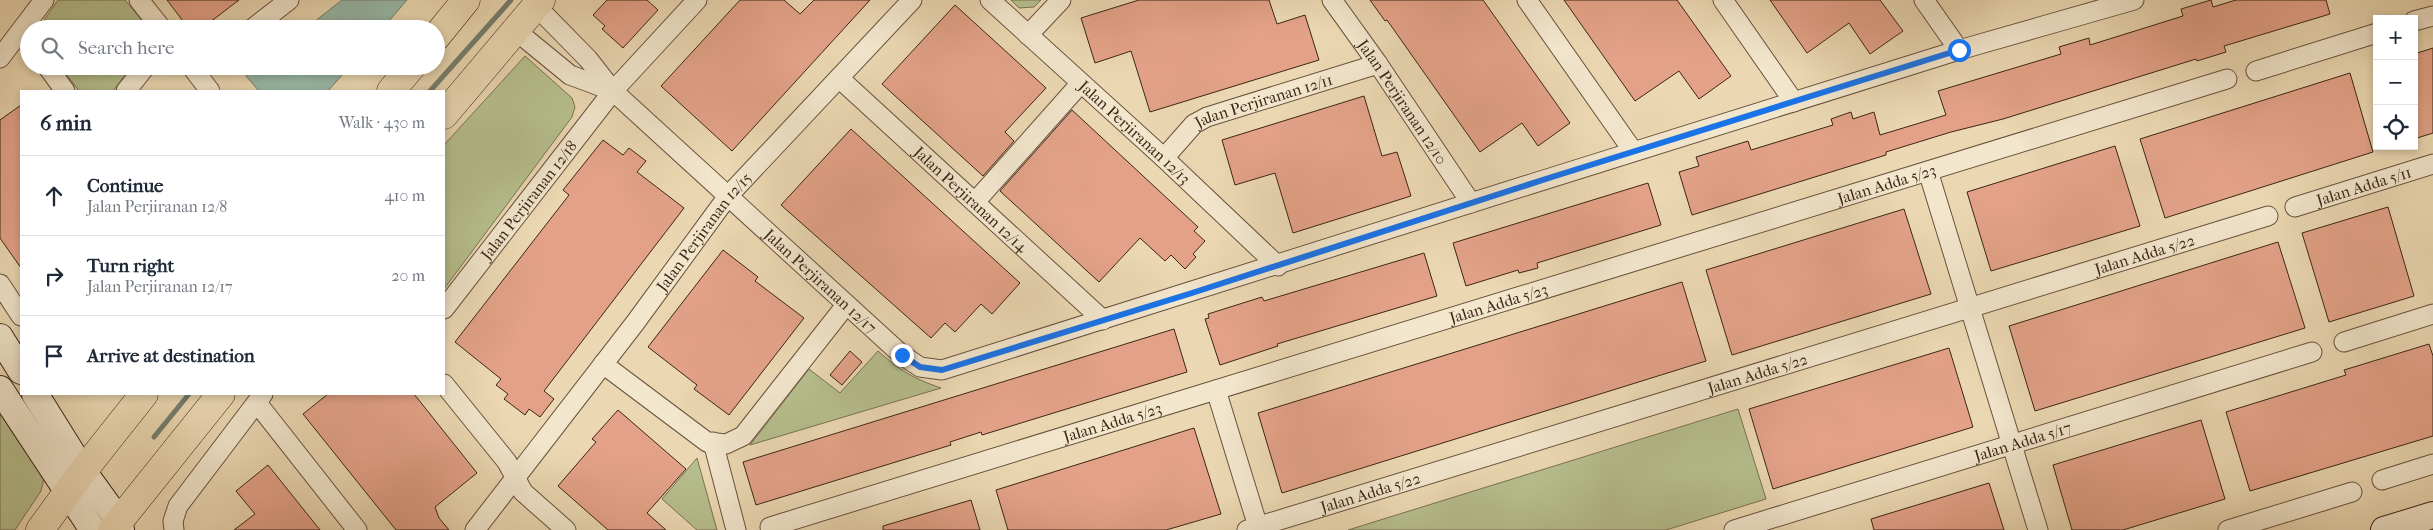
<!DOCTYPE html>
<html lang="en">
<head>
<meta charset="utf-8">
<style>
  body { margin:0; font-family:"IM FELL French Canon",serif; background:#f6f6f7; color:#1f2937 }
  .controls { position:absolute; right:15px; top:15px; display:grid; overflow:hidden; border-radius:0px; box-shadow:0 2px 8px #0003 }
  .controls button { width:45px; height:45px; display:grid; place-items:center; padding:0; border:0; border-bottom:1px solid #e0e1e3; background:#fff; color:#1f2937; font:25px sans-serif }
  .stop { position:absolute; width:15px; height:15px; margin:-11px; border:4px solid #1a73e8; border-radius:50%; background:#fff }
  .stop.end { background:#1a73e8; border-color:#fff; box-shadow:0 1px 5px #0008 }
  .list { margin:0; padding:0; list-style:none }
  h2 { display:flex; justify-content:space-between; align-items:center; height:65px; margin:0; padding:0 20px; font-size:21px }
  h2 small { font-size:16px; font-weight:400; color:#747a83 }
  .list li { display:grid; grid-template-columns:32px 1fr auto; gap:15px; align-items:center; box-sizing:border-box; height:80px; padding:0 20px; border-top:1px solid #e0e1e3 }
  .list b { display:block; font-size:19px; white-space:nowrap }
  .list p { margin:0; font-size:16px; white-space:nowrap; color:#747a83 }
  .list em { font-size:16px; font-style:normal; color:#747a83 }
  .icon { flex:none; width:28px; height:28px; fill:none; stroke:currentColor; stroke-width:2; stroke-linecap:round; stroke-linejoin:round }
  .map { position:relative; flex:none; width:2433px; height:530px; overflow:hidden }
  .search { position:absolute; background:#fff; box-shadow:0 2px 8px #0003; left:20px; top:20px; width:425px; height:55px; display:flex; align-items:center; gap:12px; box-sizing:border-box; padding:0 18px; border-radius:28px; color:#747a83; font-size:19px }
  .panel { position:absolute; background:#fff; box-shadow:0 2px 8px #0003; left:20px; top:90px; width:425px; height:305px; border-radius:0px }
  .map>svg:first-child { display:block }
  .green { fill:#b6bf8d; stroke:#7a7252 }
  .water { fill:#98baaa; stroke:#747e6f }
  .lines { fill:none; stroke-linecap:round; stroke-linejoin:round }
  .stream { stroke:#747e6f; stroke-width:5 }
  .building { fill:#e3a288; stroke:#3d2517 }
  .street-casing { stroke:#68523e; stroke-width:21 }
  .secondary-casing { stroke:#3d2517; stroke-width:28 }
  .primary-casing { stroke:#3d2517; stroke-width:29 }
  .street { stroke:#f2e6cd; stroke-width:19 }
  .secondary { stroke:#f2e6cd; stroke-width:26 }
  .primary { stroke:#ebd8b2; stroke-width:28 }
  .route { stroke:#1a73e8; stroke-width:6 }
  .labels { text-anchor:middle; stroke-width:4; stroke-linejoin:round; paint-order:stroke }
  .street-label { font-size:16px; fill:#3d2517; stroke:#f2e6cd }
</style>
</head>
<body>
<div class="map">
<svg width="2433" height="530" viewBox="0 0 2433 530">
  <rect width="100%" height="100%" fill="#ebd8b2"/>
  <filter id="stains"><feTurbulence type="fractalNoise" baseFrequency=".004" numOctaves="4"/><feColorMatrix values="0 0 0 0 .2 0 0 0 0 .09 0 0 0 0 .02 0 0 0 .5 -.17"/></filter>
  <radialGradient id="worn" r=".72"><stop offset=".6" stop-color="#630" stop-opacity="0"/><stop offset="1" stop-color="#630" stop-opacity=".3"/></radialGradient>
  <g class="green">
    <polygon points="58,0 125,0 149,29 38,29"/>
    <polygon points="1011,0 1041,0 1034,7 1019,8"/>
    <polygon points="525,56 572,98 575,107 572,117 444,289 444,145"/>
    <polygon points="60,66 132,66 113,91 79,91"/>
    <path d="M878 351C901 371 912 378 941 388L750 445 809 369 840 393Z"/>
    <polygon points="1738,409 1766,499 1666,530 1348,530"/>
    <polygon points="0,412 44,478 41,491 15,530 0,530"/>
    <polygon points="697,458 717,530 697,530 662,499"/>
  </g>
  <g class="water">
    <polygon points="342,0 407,0 382,29 305,29"/>
    <polygon points="258,66 350,66 328,91 259,91 246,76"/>
  </g>
  <g class="lines">
    <g class="stream">
      <polyline points="430,91 511,0"/>
      <polyline points="154,437 189,394"/>
    </g>
  </g>
  <g class="building">
    <polygon points="167,0 239,0 201,29 189,29"/>
    <polygon points="607,0 647,0 658,10 623,48 602,29 605,26 593,15"/>
    <polygon points="740,0 784,0 800,14 814,0 870,0 732,151 661,86"/>
    <polygon points="1139,0 1269,0 1277,24 1305,15 1319,60 1150,112 1131,51 1095,63 1081,18"/>
    <polygon points="1370,0 1483,0 1570,123 1538,146 1522,123 1480,152 1387,20 1385,21"/>
    <polygon points="1564,0 1677,0 1731,76 1699,99 1679,71 1635,101"/>
    <polygon points="1770,0 1880,0 1903,31 1870,54 1849,23 1807,53"/>
    <polygon points="2211,0 2213,7 2236,0 2326,0 2330,14 2224,46 2226,52 2197,61 2196,59 2003,119 1951,132 1886,152 1886,155 1692,215 1679,172 1699,166 1696,157 1748,141 1751,150 1833,125 1831,119 1851,112 1853,119 1874,112 1880,135 1946,115 1938,91 2061,54 2059,47 2089,38 2090,45 2183,16 2181,9"/>
    <polygon points="955,5 1046,88 1005,132 1014,141 983,176 882,84"/>
    <polygon points="2433,48 2433,133 2414,139 2414,54"/>
    <polygon points="2350,73 2373,152 2165,218 2140,139"/>
    <polygon points="1364,96 1382,156 1397,152 1411,196 1293,233 1275,173 1235,185 1222,140"/>
    <polygon points="21,105 21,268 0,238 0,120"/>
    <polygon points="1072,110 1198,227 1194,231 1205,241 1193,254 1196,257 1185,269 1171,255 1165,261 1140,238 1099,282 1000,191"/>
    <polygon points="851,129 1020,283 992,314 981,304 955,332 945,323 931,338 781,205"/>
    <polygon points="603,140 623,155 629,148 646,161 637,172 684,208 544,391 554,399 540,417 529,409 525,415 504,399 508,394 496,385 501,379 455,342 569,195 563,190"/>
    <polygon points="2115,146 2140,226 1991,271 1967,192"/>
    <polygon points="1648,183 1661,225 1537,263 1538,268 1519,273 1518,270 1466,286 1453,243"/>
    <polygon points="2388,207 2414,296 2329,322 2302,233"/>
    <polygon points="1904,209 1931,294 1732,355 1706,270"/>
    <polygon points="2278,242 2305,328 2035,411 2009,326"/>
    <polygon points="723,250 758,277 755,281 804,318 729,415 694,389 697,385 648,347"/>
    <polygon points="1424,253 1437,296 1277,344 1278,346 1220,365 1205,319 1209,318 1208,314 1262,297 1264,301"/>
    <polygon points="1682,282 1706,361 1282,493 1258,413"/>
    <polygon points="1174,329 1187,372 982,435 981,432 950,442 951,445 756,505 743,462"/>
    <polygon points="2429,344 2433,356 2433,436 2250,491 2226,412 2346,375 2344,370"/>
    <polygon points="1949,348 1973,427 1773,489 1749,409"/>
    <polygon points="850,351 862,362 842,385 830,375"/>
    <polygon points="328,394 414,394 477,473 435,507 439,518 449,530 396,530 303,414"/>
    <polygon points="618,410 686,469 647,513 666,530 608,530 558,486 596,442 592,439"/>
    <polygon points="2201,420 2225,499 2123,530 2072,530 2053,465"/>
    <polygon points="1194,428 1221,514 1166,530 1008,530 996,490"/>
    <polygon points="268,465 320,530 234,530 255,514 236,491"/>
    <polygon points="1989,483 2004,530 1874,530 1871,519"/>
    <polygon points="971,500 980,530 883,530 883,526"/>
  </g>
  <g class="lines">
    <defs>
      <g id="street">
        <polyline points="139,0 162,29"/>
        <path id="s1" d="M990 0 1164 158 1278 266"/>
        <path id="s2" d="M1332 0 1378 64 1471 203"/>
        <polyline points="1527,0 1633,151"/>
        <polyline points="1723,0 1794,102"/>
        <polyline points="1924,0 1959,50"/>
        <path id="s3" d="M536 6 588 59 613 91 902 355 920 367 942 370C1282 265 1619 154 1959 50 2017 33 2076 17 2134 0"/>
        <polyline points="2414,21 2433,16"/>
        <polyline points="252,29 289,0"/>
        <polyline points="515,30 570,75 613,91"/>
        <polyline points="1028,35 1061,0"/>
        <polyline points="0,58 44,0"/>
        <polyline points="47,66 65,91"/>
        <polyline points="191,66 210,91"/>
        <polyline points="2256,71 2377,33"/>
        <path id="s4" d="M839 78 1103 320"/>
        <polyline points="126,91 146,66"/>
        <path id="s5" d="M1164 158 1194 124 1207 117 1378 64"/>
        <polyline points="1928,171 2038,530"/>
        <polyline points="975,202 1080,84"/>
        <path id="s6" d="M2295 207 2433 164"/>
        <polyline points="0,284 21,316"/>
        <path id="s7" d="M444 309 613 91 697 0"/>
        <polyline points="2344,342 2433,314"/>
        <polyline points="603,364 707,442 726,444 743,436 846,305"/>
        <polyline points="444,384 507,462 523,492 566,530"/>
        <polyline points="1216,390 1259,530"/>
        <polyline points="257,403 357,530"/>
        <polyline points="713,442 736,530"/>
        <polyline points="2382,480 2433,464"/>
        <path id="s8" d="M770 527 2227 79"/>
        <polyline points="174,530 173,521 178,506 263,394"/>
        <path id="s9" d="M475 530 635 323 728 196 912 0"/>
        <path id="s10" d="M1247 530 2268 216"/>
        <path id="s11" d="M1734 530 2312 352"/>
        <polyline points="2228,530 2352,492"/>
      </g>
      <g id="secondary">
        <polyline points="0,337 21,371"/>
        <polyline points="0,389 93,530"/>
        <polyline points="35,394 83,471 119,521 121,530"/>
        <polyline points="2384,530 2433,515"/>
      </g>
      <g id="primary">
        <polyline points="436,37 466,0"/>
        <polyline points="391,91 412,66"/>
        <polyline points="444,115 541,0"/>
        <polyline points="40,530 83,471 144,394"/>
        <polyline points="112,530 221,394"/>
      </g>
    </defs>
    <use href="#street" class="street-casing"/>
    <use href="#secondary" class="secondary-casing"/>
    <use href="#primary" class="primary-casing"/>
    <use href="#street" class="street"/>
    <use href="#secondary" class="secondary"/>
    <use href="#primary" class="primary"/>
  </g>
  <g class="lines">
    <polyline class="route" points="902,355 920,367 942,370 1192,293 1552,177 1959,50"/>
  </g>
  <g class="labels">
    <g class="street-label">
      <text dy="6" stroke="none"><textPath href="#s2" startOffset="124">Jalan Perjiranan 12/10</textPath></text>
      <text dy="6" stroke="none"><textPath href="#s5" startOffset="119">Jalan Perjiranan 12/11</textPath></text>
      <text dy="6" stroke="none"><textPath href="#s1" startOffset="196">Jalan Perjiranan 12/13</textPath></text>
      <text dy="6" stroke="none"><textPath href="#s8" startOffset="1168">Jalan Adda 5/23</textPath></text>
      <text dy="6" stroke="none"><textPath href="#s6" startOffset="72">Jalan Adda 5/11</textPath></text>
      <text dy="6" stroke="none"><textPath href="#s4" startOffset="179">Jalan Perjiranan 12/14</textPath></text>
      <text dy="6" stroke="none"><textPath href="#s7" startOffset="138">Jalan Perjiranan 12/18</textPath></text>
      <text dy="6" stroke="none"><textPath href="#s9" startOffset="376">Jalan Perjiranan 12/15</textPath></text>
      <text dy="6" stroke="none"><textPath href="#s10" startOffset="939">Jalan Adda 5/22</textPath></text>
      <text dy="6" stroke="none"><textPath href="#s3" startOffset="396">Jalan Perjiranan 12/17</textPath></text>
      <text dy="6" stroke="none"><textPath href="#s8" startOffset="762">Jalan Adda 5/23</textPath></text>
      <text dy="6" stroke="none"><textPath href="#s10" startOffset="534">Jalan Adda 5/22</textPath></text>
      <text dy="6" stroke="none"><textPath href="#s8" startOffset="358">Jalan Adda 5/23</textPath></text>
      <text dy="6" stroke="none"><textPath href="#s11" startOffset="302">Jalan Adda 5/17</textPath></text>
      <text dy="6" stroke="none"><textPath href="#s10" startOffset="129">Jalan Adda 5/22</textPath></text>
    </g>
  </g>
  <rect width="100%" height="100%" filter="url(#stains)"/>
  <rect width="100%" height="100%" fill="url(#worn)"/>
</svg>
<div class="controls">
<button>+</button>
<button>−</button>
<button><svg class="icon" aria-label="locate" viewBox="0 0 24 24"><circle cx="12" cy="12" r="6"/><path d="M12 2v4M12 18v4M2 12h4M18 12h4"/></svg></button>
</div>
<div class="stop" style="left:1959px;top:50px"></div>
<div class="stop end" style="left:902px;top:355px"></div>
<div class="search"><svg class="icon" aria-label="search" viewBox="0 0 24 24"><circle cx="10" cy="10" r="6"/><path d="M15 15l6 6"/></svg>Search here</div>
<section class="panel">
<h2>6 min<small>Walk · 430 m</small></h2>
<ul class="list">
<li><svg class="icon" aria-label="ahead" viewBox="0 0 24 24"><path d="M12 20V5M6 11l6-6 6 6"/></svg><div><b>Continue</b><p>Jalan Perjiranan 12/8</p></div><em>410 m</em></li>
<li><svg class="icon" aria-label="right" viewBox="0 0 24 24"><path d="M7 20v-9h11M14 6l5 5-5 5"/></svg><div><b>Turn right</b><p>Jalan Perjiranan 12/17</p></div><em>20 m</em></li>
<li><svg class="icon" aria-label="arrive" viewBox="0 0 24 24"><path d="M6 21V4h12l-3 4 3 4H6"/></svg><div><b>Arrive at destination</b></div></li>
</ul>
</section>
</div>
</body>
</html>
